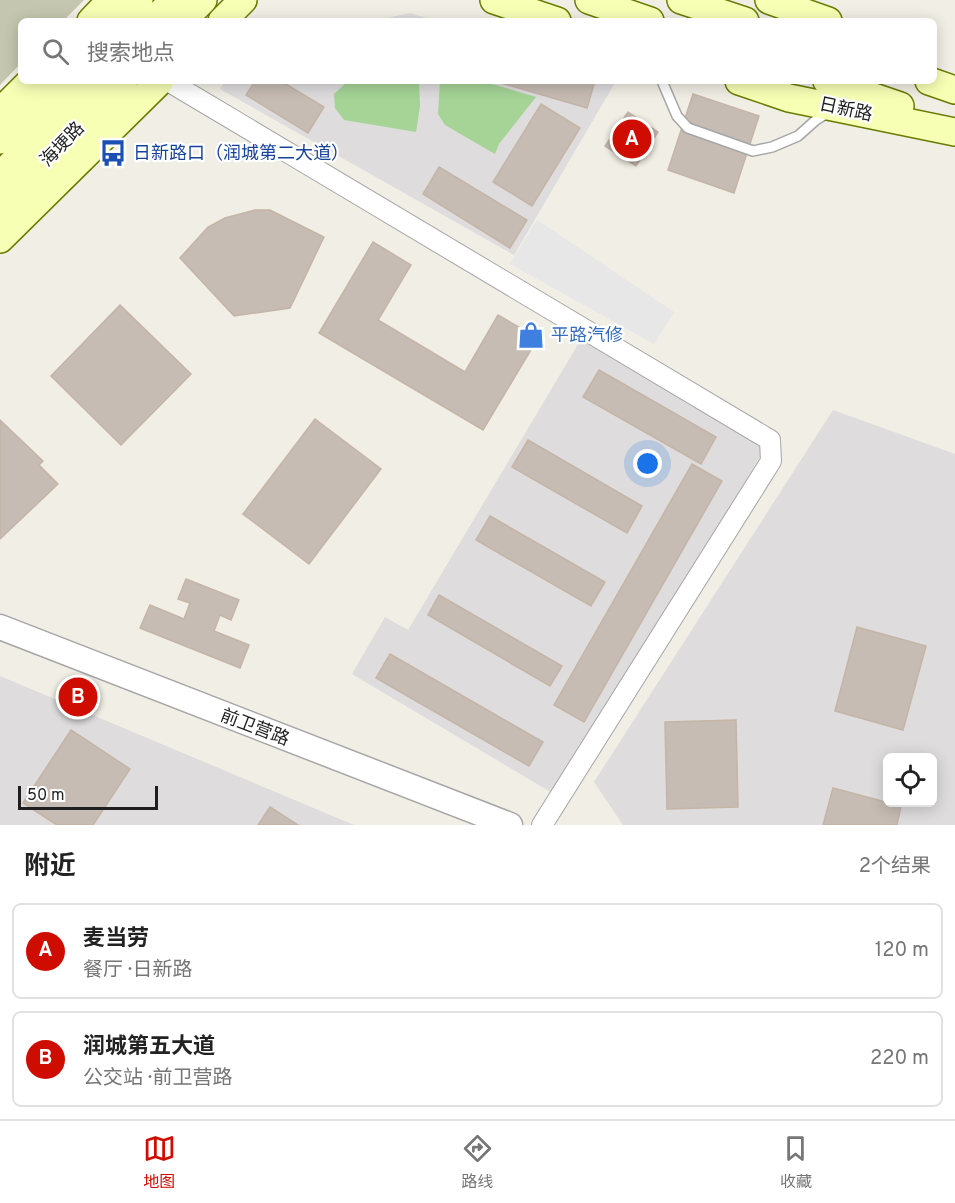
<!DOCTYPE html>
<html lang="zh">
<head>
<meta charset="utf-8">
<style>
  body { margin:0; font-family:Overpass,"Noto Sans SC",sans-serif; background:#f2f2f2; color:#222 }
  .controls { position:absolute; right:18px; bottom:18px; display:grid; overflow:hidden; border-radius:9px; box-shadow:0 3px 15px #0003 }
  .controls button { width:54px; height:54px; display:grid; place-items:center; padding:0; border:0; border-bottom:2px solid #e0e0e0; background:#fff; color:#222; font:30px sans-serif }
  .scale { position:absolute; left:18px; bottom:15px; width:140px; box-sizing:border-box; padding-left:6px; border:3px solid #1f1f1f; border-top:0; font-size:16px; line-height:21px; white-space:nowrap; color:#1f1f1f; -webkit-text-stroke:4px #fff; paint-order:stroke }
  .you { position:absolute; left:648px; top:464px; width:21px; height:21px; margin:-15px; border:4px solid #fff; border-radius:50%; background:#1a73e8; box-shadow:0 0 0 9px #1a73e833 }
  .badge { display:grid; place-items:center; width:39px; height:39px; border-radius:50%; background:#cf0c00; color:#fff; font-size:20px; font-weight:700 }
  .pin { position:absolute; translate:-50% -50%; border:3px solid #fff; box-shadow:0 2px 6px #0006 }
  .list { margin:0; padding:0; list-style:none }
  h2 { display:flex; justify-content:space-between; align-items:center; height:78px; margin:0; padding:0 24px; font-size:26px }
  h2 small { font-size:20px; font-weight:400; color:#767676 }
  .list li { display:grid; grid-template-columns:39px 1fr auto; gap:18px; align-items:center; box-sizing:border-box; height:96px; margin:0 12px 12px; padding:0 12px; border:2px solid #e0e0e0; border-radius:9px }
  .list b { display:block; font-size:22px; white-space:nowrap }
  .list p { margin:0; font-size:20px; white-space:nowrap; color:#767676 }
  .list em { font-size:20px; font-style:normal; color:#767676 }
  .icon { flex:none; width:33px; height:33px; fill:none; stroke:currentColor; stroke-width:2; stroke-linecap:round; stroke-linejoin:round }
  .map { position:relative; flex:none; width:955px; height:825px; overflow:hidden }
  .search { position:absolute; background:#fff; box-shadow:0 3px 15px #0003; left:18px; right:18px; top:18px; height:66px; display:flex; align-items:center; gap:15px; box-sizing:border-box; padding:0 21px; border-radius:9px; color:#767676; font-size:22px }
  .sheet { height:294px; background:#fff }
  nav { display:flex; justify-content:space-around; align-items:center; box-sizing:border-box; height:84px; border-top:2px solid #e0e0e0; background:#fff; font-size:16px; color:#767676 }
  nav a { display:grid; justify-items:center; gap:3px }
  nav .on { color:#cf0c00 }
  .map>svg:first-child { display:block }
  .residential { fill:#dedcdc; fill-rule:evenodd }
  .construction { fill:#c5c6af }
  .forest { fill:#a5d496 }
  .parking { fill:#e7e7e7 }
  .building { fill:#c6bcb4; stroke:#c4b5a6; stroke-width:1.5 }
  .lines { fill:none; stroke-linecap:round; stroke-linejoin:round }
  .service-casing { stroke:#a6a6a6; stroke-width:12 }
  .minor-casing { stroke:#a6a6a6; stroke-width:22 }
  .tertiary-casing { stroke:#a6a6a6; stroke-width:27 }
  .secondary-casing { stroke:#687d00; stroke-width:30 }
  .service { stroke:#fff; stroke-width:9 }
  .minor { stroke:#fff; stroke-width:20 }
  .tertiary { stroke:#fff; stroke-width:24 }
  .secondary { stroke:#f7ffb5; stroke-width:27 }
  .labels { text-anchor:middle; stroke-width:4.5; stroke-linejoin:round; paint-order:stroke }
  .street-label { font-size:18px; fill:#1f1f1f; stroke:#fff }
  .transit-label { font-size:18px; fill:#164399; stroke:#fff; text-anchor:start }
  .shop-label { font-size:18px; fill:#366cbe; stroke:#fff; text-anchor:start }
</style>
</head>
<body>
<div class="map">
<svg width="955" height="825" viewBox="0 0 955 825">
  <rect width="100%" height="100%" fill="#f1eee5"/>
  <g class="residential">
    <polygon points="410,13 436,21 373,21"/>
    <polygon points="225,81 616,81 514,255 220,89"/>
    <polygon points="583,336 767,445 559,797 352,674 385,617 408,630"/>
    <path d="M833 410 955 454V825H623L594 782ZM888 758H932V802H888Z"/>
    <polygon points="0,676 354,825 0,825"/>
  </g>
  <polygon class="construction" points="0,0 84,0 63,21 21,21 21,63 0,85"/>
  <g class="forest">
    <polygon points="348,81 419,81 420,106 416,132 344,120 335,108 334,94"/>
    <polygon points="440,81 482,81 536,97 499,144 495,154 445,125 438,114"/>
  </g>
  <polygon class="parking" points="537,220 674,312 654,344 510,264"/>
  <g class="building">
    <polygon points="255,81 281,81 324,107 308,133 246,95"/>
    <polygon points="494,81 595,81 587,108"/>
    <polygon points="693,94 759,116 734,193 668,170"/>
    <polygon points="541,104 580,128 532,206 493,182"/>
    <polygon points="628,112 658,132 636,166 605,146"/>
    <polygon points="439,167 527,220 510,248 423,194"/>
    <polygon points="255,210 270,210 324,237 290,308 234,316 180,258 208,227 225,218"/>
    <polygon points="373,242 411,265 378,320 465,372 498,315 538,338 483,430 319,333"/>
    <polygon points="120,305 191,374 121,445 51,376"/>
    <polygon points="599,370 716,437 701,464 583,397"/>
    <polygon points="315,419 381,469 309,564 243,514"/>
    <polygon points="0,420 43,461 39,465 58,484 0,539"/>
    <polygon points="528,440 642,506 627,533 512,467"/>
    <polygon points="692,464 722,481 584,722 554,705"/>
    <polygon points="490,516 605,582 591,606 476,540"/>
    <polygon points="186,579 239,600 231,620 220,615 214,631 249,645 240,668 140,628 150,605 184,619 190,603 178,599"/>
    <polygon points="439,595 562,666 550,686 428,615"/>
    <polygon points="857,627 926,646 903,730 835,711"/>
    <polygon points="390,654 543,742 529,766 376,678"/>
    <polygon points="736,720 738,807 667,809 665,722"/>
    <polygon points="71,730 130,769 93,825 57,825 23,803"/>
    <polygon points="833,788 901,806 897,825 823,825"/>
    <polygon points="270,807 298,825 258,825"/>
  </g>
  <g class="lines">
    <defs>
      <polyline id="service" points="662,81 677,116 688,128 753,151 772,147 798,136 816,120 829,112"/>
      <polyline id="minor" points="168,81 770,440 771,461 542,825"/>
      <polyline id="tertiary" points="0,627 510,825"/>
      <g id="secondary">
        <polyline points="494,0 557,21"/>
        <polyline points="589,0 650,21"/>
        <polyline points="681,0 745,21"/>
        <polyline points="769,0 828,21"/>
        <polyline points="91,21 111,0"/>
        <polyline points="118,21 139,0"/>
        <polyline points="153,21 174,0"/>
        <polyline points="182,21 203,0"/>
        <polyline points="222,21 243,0"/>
        <polyline points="739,81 789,98 955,132"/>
        <polyline points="827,81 900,106"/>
        <polyline points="929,81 955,90"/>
        <polyline points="0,112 31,81"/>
        <polyline points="0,140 59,81"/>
        <polyline points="0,176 94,81"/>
        <polyline points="0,207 124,81"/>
        <polyline points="0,239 160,81"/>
      </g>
    </defs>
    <use href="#service" class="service-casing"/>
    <use href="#minor" class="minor-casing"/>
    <use href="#tertiary" class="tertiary-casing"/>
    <use href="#secondary" class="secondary-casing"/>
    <use href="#service" class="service"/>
    <use href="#minor" class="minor"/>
    <use href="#tertiary" class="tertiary"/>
    <use href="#secondary" class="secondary"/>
  </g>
  <defs>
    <symbol id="bus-bare" viewBox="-9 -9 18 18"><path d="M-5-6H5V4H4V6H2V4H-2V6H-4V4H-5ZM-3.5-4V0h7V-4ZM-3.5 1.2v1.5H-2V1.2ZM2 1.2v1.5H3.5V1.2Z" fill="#1a4fb4" stroke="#fff" stroke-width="2.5" paint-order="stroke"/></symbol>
    <symbol id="shop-bare" viewBox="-9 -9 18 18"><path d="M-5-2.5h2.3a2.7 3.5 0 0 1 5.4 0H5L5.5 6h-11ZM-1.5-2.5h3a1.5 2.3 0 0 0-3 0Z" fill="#3f7fe0" stroke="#fff" stroke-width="2.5" paint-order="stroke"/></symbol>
  </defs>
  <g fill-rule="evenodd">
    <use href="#bus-bare" x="94" y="134" width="38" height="38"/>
    <use href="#shop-bare" x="512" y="316" width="38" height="38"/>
  </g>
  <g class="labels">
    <g class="street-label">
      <text transform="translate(846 109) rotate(12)" y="6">日新路</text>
      <text transform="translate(62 144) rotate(-46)" y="6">海埂路</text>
      <text transform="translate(255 727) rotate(21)" y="6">前卫营路</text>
    </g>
    <g class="transit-label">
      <text x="133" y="159">日新路口（润城第二大道）</text>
    </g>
    <g class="shop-label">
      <text x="551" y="341">平路汽修</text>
    </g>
  </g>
</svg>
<div class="controls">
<button><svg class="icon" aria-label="locate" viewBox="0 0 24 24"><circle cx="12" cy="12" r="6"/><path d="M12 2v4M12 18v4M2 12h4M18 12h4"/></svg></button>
</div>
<div class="scale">50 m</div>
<div class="you"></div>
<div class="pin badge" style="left:632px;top:139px">A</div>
<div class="pin badge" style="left:78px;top:697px">B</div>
<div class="search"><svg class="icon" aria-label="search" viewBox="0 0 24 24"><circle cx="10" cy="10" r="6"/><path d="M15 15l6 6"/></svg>搜索地点</div>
</div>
<section class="sheet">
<h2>附近<small>2个结果</small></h2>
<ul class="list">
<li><span class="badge">A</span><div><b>麦当劳</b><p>餐厅 · 日新路</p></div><em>120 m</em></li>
<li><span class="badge">B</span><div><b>润城第五大道</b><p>公交站 · 前卫营路</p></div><em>220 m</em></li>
</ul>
</section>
<nav>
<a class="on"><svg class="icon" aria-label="map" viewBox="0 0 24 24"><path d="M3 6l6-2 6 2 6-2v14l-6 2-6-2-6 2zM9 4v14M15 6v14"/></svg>地图</a>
<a><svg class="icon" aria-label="directions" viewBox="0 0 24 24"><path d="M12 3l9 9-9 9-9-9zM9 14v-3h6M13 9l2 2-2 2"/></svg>路线</a>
<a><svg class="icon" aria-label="saved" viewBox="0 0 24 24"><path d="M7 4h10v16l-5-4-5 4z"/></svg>收藏</a>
</nav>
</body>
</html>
